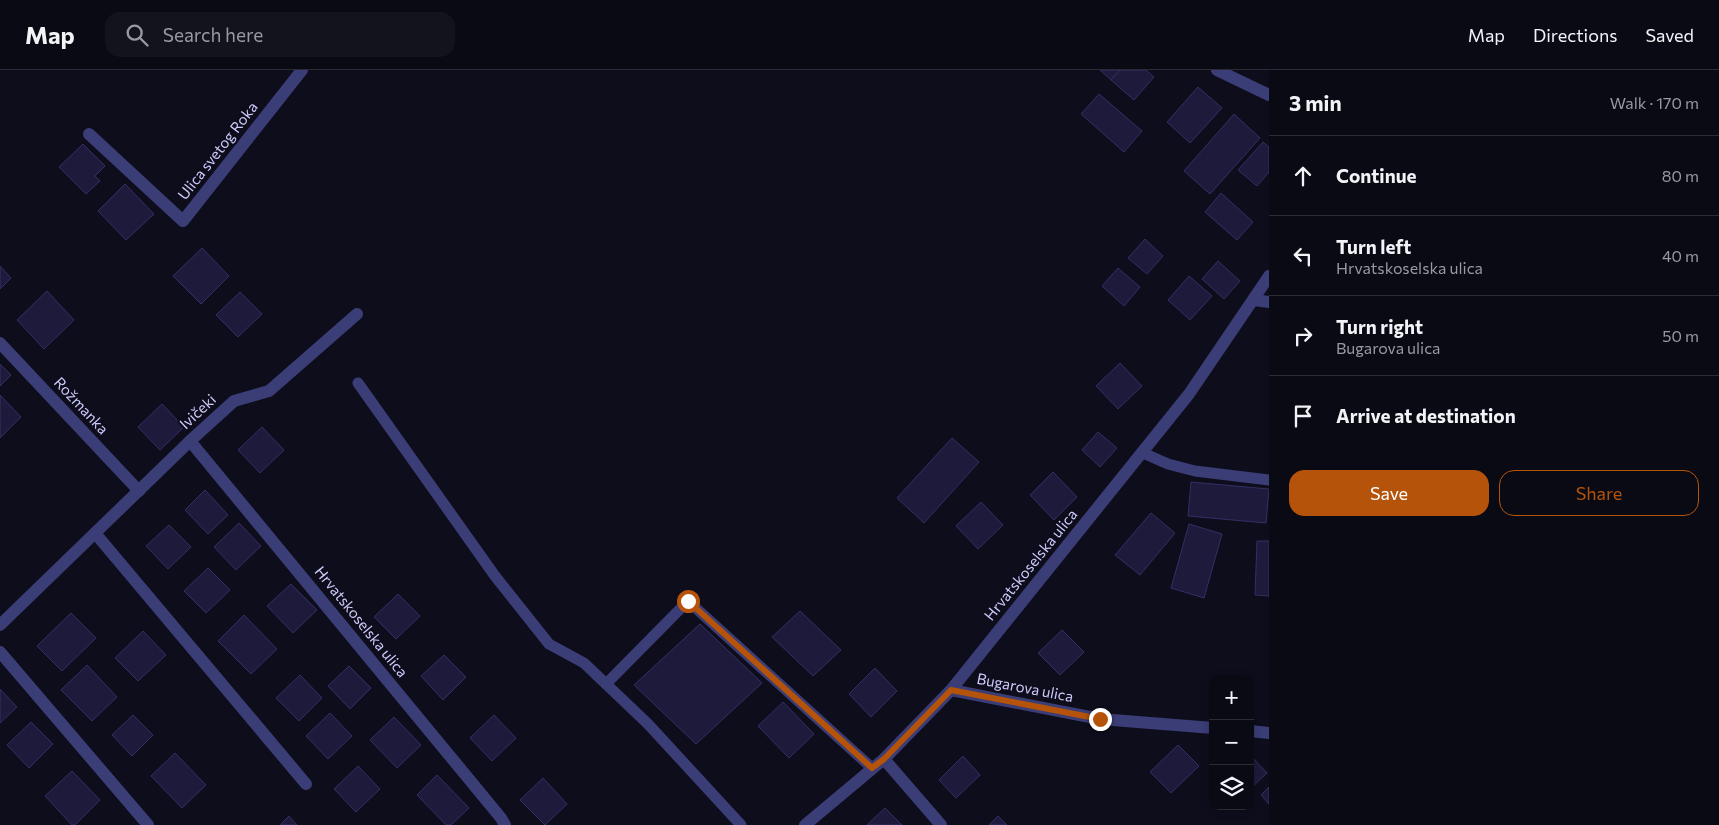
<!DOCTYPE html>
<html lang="en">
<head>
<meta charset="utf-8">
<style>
  body { margin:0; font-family:Commissioner,sans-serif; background:#13131e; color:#f1f3f6 }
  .controls { position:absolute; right:15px; bottom:15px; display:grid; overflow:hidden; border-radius:10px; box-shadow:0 2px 8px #0003 }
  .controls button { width:45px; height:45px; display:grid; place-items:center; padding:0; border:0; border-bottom:1px solid #2a2b34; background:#0a0a15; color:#f1f3f6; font:25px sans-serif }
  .stop { position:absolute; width:15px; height:15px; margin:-11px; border:4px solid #b45309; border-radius:50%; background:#fff }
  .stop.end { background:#b45309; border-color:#fff; box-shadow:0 1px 5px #0008 }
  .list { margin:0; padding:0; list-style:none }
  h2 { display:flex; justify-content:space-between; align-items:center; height:65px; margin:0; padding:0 20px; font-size:21px }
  h2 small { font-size:16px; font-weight:400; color:#999aa0 }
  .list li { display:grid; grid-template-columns:32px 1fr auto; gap:15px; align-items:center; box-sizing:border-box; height:80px; padding:0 20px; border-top:1px solid #2a2b34 }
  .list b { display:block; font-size:19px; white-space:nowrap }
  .list p { margin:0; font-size:16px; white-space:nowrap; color:#999aa0 }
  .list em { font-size:16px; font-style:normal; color:#999aa0 }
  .actions { display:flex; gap:10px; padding:15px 20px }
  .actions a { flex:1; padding:11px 0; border:1px solid #b45309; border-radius:15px; text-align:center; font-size:18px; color:#b45309 }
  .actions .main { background:#b45309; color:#fff }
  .icon { flex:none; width:28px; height:28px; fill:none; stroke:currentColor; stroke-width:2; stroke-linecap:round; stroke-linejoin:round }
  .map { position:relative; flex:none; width:1269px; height:755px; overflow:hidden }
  header { display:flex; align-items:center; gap:30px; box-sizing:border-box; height:70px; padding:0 25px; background:#0a0a15; border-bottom:1px solid #2a2b34 }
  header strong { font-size:24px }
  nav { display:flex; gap:28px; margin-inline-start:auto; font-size:18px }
  .search { width:350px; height:45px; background:#13131e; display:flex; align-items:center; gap:12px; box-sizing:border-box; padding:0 18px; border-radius:15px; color:#999aa0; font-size:19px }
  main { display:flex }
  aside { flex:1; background:#0a0a15 }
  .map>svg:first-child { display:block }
  .building { fill:#1e1a3b; stroke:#352e66 }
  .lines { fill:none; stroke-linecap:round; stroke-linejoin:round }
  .service { stroke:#3b3d77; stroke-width:11 }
  .minor { stroke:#3b3d77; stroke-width:12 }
  .route { stroke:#b45309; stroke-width:6 }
  .labels { text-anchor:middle; stroke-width:4.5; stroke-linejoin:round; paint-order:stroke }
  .street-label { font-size:15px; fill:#cdcbfb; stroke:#0e0d1c }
</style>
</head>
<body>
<header>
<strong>Map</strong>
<div class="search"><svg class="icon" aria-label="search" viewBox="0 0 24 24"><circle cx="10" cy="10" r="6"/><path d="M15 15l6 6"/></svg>Search here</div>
<nav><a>Map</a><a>Directions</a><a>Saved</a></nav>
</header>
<main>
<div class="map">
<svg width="1269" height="755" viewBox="0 0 1269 755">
  <rect width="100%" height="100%" fill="#0e0d1c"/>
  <g class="building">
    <polygon points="1100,0 1120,0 1111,10"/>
    <polygon points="1120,0 1146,0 1154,7 1134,30 1111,10"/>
    <polygon points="1198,17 1222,38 1190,73 1167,52"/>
    <polygon points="1099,24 1142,61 1124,82 1081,44"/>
    <polygon points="1234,44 1260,68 1210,124 1184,101"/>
    <polygon points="1263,72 1269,77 1269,102 1257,116 1238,100"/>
    <polygon points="83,74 105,96 95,106 100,111 86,124 59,97"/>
    <polygon points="125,114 154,144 126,170 98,141"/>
    <polygon points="1221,123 1253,152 1237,170 1205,142"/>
    <polygon points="1145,169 1163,186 1147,204 1128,188"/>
    <polygon points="202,178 229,206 201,234 173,206"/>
    <polygon points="1218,191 1240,211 1224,229 1202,209"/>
    <polygon points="0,196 11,208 0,219"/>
    <polygon points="1118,198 1140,217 1124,236 1102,216"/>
    <polygon points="1189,206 1212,226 1190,250 1168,230"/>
    <polygon points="47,221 74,250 44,279 17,250"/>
    <polygon points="240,222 262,244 238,267 216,245"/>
    <polygon points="1120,293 1142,316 1118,339 1096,316"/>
    <polygon points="0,294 11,305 0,316"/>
    <polygon points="0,325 21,347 0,368"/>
    <polygon points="162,334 184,357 160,380 138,357"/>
    <polygon points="262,357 284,380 260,403 238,380"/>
    <polygon points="1098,362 1117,378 1100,397 1082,380"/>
    <polygon points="952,368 979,392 924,453 897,428"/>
    <polygon points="1053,402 1077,427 1054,450 1030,425"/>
    <polygon points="1191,412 1269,419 1266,453 1188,446"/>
    <polygon points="205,420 228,445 208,464 185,440"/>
    <polygon points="981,432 1003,455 978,479 956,456"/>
    <polygon points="1151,443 1175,463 1140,505 1115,485"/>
    <polygon points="239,453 261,476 236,500 214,477"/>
    <polygon points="1189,454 1222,464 1204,528 1171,518"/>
    <polygon points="169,455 191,477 168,499 146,476"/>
    <polygon points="1257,471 1269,471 1269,526 1255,525"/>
    <polygon points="208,498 230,520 206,543 184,521"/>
    <polygon points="291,514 317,540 293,563 267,536"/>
    <polygon points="398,524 420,546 396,569 374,547"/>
    <polygon points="800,541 841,580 813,606 772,567"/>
    <polygon points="71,543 96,568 62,601 37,576"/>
    <polygon points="244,545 277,579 251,604 218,571"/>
    <polygon points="700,554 762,613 696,674 634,615"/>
    <polygon points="1062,560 1084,582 1060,605 1038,583"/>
    <polygon points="143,561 166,585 138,611 115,588"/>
    <polygon points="444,585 466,607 443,630 421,606"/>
    <polygon points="87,595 117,627 92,651 61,620"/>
    <polygon points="349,596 371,618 350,639 328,616"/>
    <polygon points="875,598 897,621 871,647 849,624"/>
    <polygon points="300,605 322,628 299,651 276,628"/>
    <polygon points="0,619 17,637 0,653"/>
    <polygon points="783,632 814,664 789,688 758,656"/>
    <polygon points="330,643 352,666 328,689 306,666"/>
    <polygon points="133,645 153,665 132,686 112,665"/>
    <polygon points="494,645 516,668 492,691 470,668"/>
    <polygon points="394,647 421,675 397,698 370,670"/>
    <polygon points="31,652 53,674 29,698 7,675"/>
    <polygon points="1178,675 1199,696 1171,723 1150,702"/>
    <polygon points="175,683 206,715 182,738 151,706"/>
    <polygon points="1250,685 1267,703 1250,719"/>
    <polygon points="963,686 980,705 956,728 939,710"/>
    <polygon points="358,696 380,719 356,742 334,719"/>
    <polygon points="72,701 100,730 75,755 72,755 45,726"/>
    <polygon points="437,705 469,738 451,755 446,755 417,725"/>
    <polygon points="543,708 567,734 545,755 520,730"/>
    <polygon points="1269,717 1269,734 1261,725"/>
    <polygon points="885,738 902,755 867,755"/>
    <polygon points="289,746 297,755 280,755"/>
    <polygon points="998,746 1007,755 989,755"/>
  </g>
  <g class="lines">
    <g class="service">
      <polyline points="358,313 495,506 549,574 584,593 648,654 741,755"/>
      <polyline points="1143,383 1168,394 1195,401 1269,410"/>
      <polyline points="606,614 688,531 872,698"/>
    </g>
    <g class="minor">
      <polyline points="1217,0 1269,25"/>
      <polyline points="89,64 183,151 302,0"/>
      <polyline points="1254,230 1269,232"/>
      <polyline points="0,273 139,421"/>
      <polyline points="190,371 501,748 505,755"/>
      <polyline points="95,463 306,714"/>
      <polyline points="0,555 190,371 234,331 269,321 357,244"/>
      <polyline points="0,582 148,755"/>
      <polyline points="951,620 1100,649 1213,658"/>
      <polyline points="1250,661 1269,663"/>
      <polyline points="884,689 941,755"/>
      <polyline points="805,755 884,689 951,620 1189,324 1269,206"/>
    </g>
  </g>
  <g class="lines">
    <polyline class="route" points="688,531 872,698 884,689 951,620 1100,649"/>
  </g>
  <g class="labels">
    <g class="street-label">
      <text transform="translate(218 81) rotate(-52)" y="5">Ulica svetog Roka</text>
      <text transform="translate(81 336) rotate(47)" y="5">Rožmanka</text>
      <text transform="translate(198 342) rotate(-43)" y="5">Ivičeki</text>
      <text transform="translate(1031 495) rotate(-51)" y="5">Hrvatskoselska ulica</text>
      <text transform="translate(361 552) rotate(51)" y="5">Hrvatskoselska ulica</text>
      <text transform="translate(1025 618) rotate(11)" y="5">Bugarova ulica</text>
    </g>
  </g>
</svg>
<div class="controls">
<button>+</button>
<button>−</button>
<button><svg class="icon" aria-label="layers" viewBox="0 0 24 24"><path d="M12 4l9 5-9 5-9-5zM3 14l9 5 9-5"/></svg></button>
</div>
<div class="stop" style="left:688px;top:531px"></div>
<div class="stop end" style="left:1100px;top:649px"></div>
</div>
<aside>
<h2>3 min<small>Walk · 170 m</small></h2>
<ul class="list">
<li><svg class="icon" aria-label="ahead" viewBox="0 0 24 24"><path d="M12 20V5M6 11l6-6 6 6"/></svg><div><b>Continue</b></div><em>80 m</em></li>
<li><svg class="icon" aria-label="left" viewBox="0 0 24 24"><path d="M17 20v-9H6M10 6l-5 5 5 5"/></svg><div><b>Turn left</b><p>Hrvatskoselska ulica</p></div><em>40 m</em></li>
<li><svg class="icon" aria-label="right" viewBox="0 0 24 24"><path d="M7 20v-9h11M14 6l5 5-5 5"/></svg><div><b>Turn right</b><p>Bugarova ulica</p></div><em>50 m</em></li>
<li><svg class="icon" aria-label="arrive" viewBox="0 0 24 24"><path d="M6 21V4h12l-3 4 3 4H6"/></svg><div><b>Arrive at destination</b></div></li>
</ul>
<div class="actions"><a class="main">Save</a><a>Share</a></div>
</aside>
</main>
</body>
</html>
